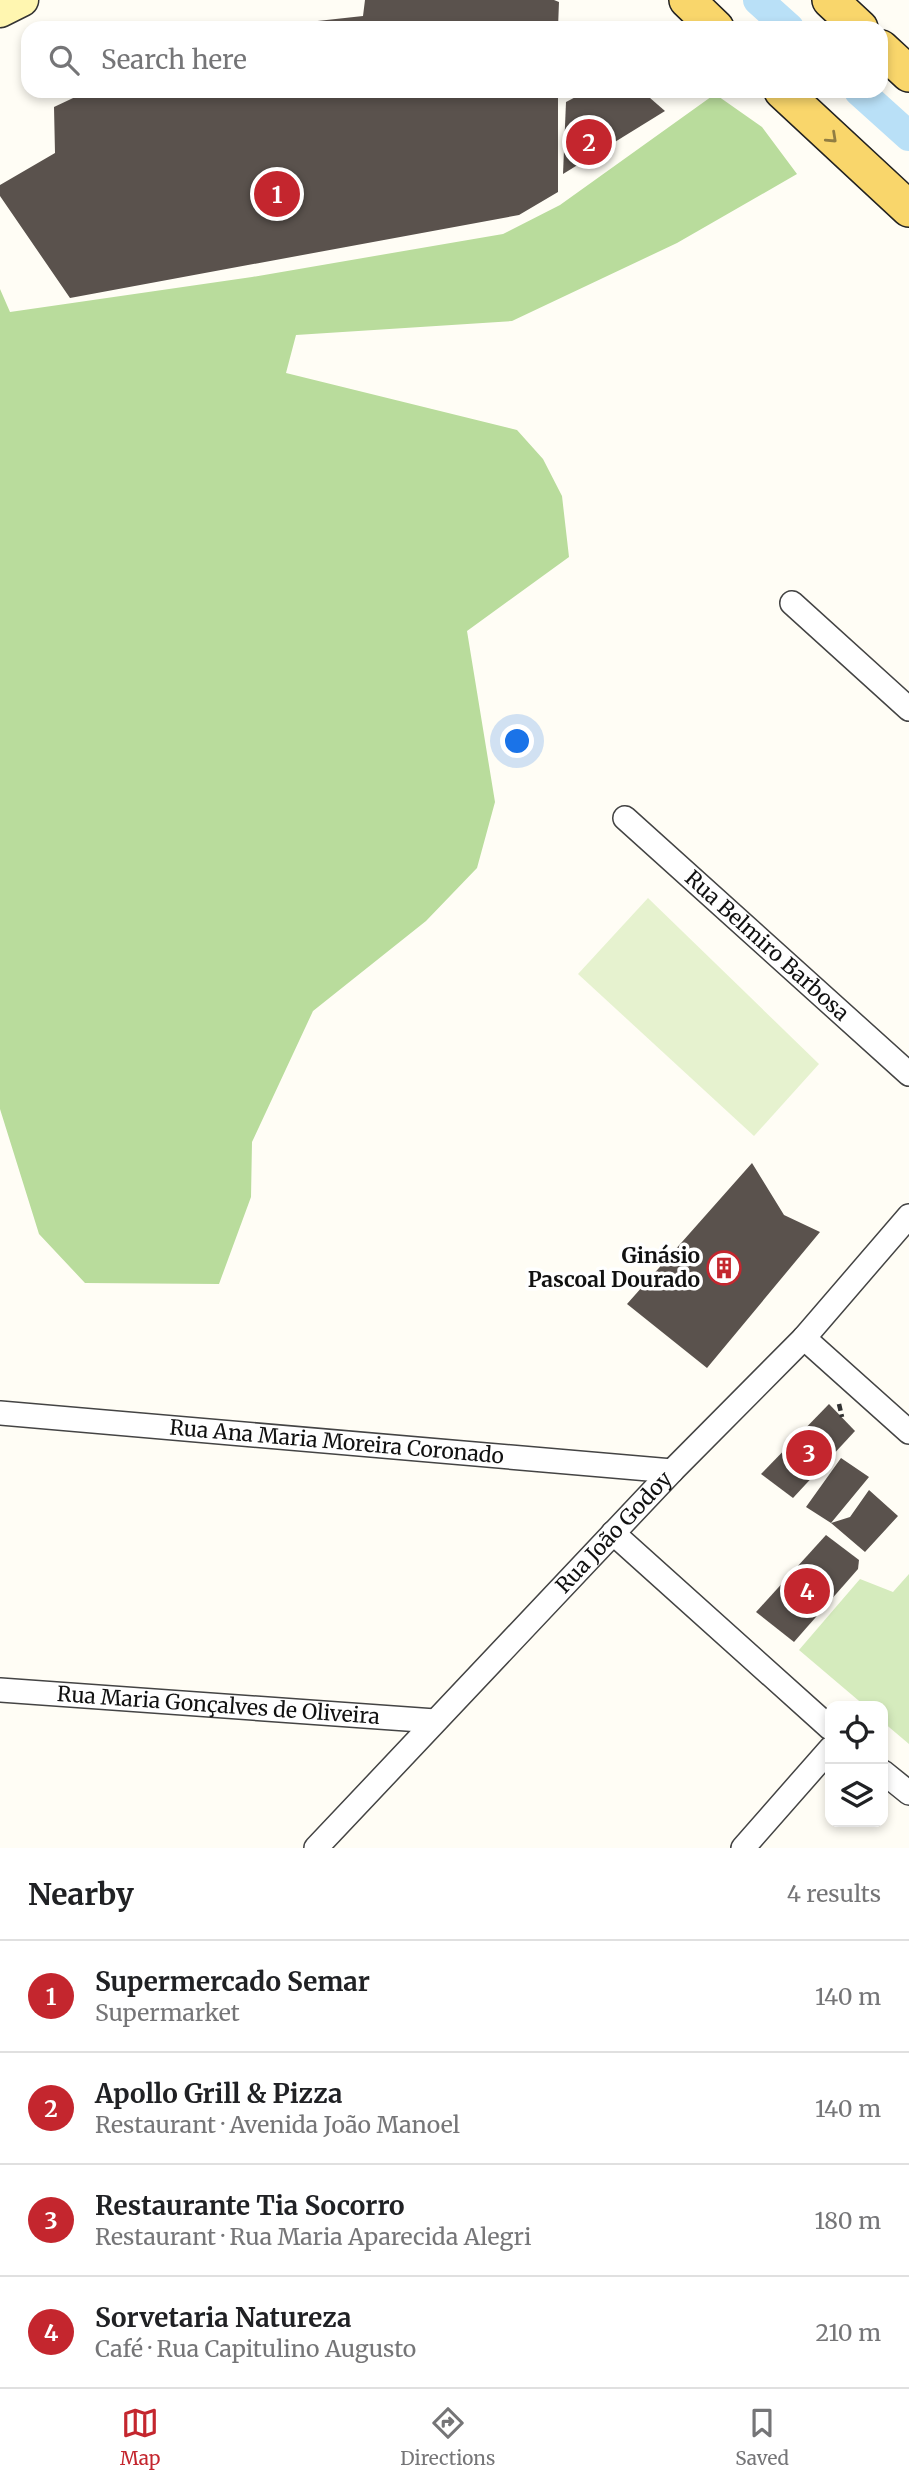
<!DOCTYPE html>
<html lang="en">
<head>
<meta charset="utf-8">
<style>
  body { margin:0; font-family:Merriweather,serif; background:#f2f2f2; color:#202124 }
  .controls { position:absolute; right:21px; bottom:21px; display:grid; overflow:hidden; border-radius:14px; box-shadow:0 4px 10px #0003 }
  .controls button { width:63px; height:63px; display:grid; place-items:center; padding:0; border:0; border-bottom:2px solid #e0e0e0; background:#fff; color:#202124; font:35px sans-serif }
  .you { position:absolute; left:518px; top:742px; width:24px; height:24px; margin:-18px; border:5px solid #fff; border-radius:50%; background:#1a73e8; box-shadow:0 0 0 10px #1a73e833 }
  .badge { display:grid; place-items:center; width:46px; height:46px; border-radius:50%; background:#c4262e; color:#fff; font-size:23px; font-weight:700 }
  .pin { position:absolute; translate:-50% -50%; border:4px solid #fff; box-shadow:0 2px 7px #0006 }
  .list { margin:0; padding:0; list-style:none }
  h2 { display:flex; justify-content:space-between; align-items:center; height:91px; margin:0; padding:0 28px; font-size:30px }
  h2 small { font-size:23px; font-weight:400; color:#757577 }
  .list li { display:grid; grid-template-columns:46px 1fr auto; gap:21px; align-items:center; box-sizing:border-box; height:112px; padding:0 28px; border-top:2px solid #e0e0e0 }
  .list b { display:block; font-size:26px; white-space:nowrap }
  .list p { margin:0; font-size:23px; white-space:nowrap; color:#757577 }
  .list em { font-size:23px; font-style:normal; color:#757577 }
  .icon { flex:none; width:38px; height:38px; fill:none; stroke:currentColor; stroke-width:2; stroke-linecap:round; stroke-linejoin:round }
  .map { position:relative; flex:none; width:909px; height:1848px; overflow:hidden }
  .search { position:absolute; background:#fff; box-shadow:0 4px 10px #0003; left:21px; right:21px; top:21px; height:77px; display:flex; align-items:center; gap:18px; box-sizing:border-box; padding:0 24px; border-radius:21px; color:#757577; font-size:26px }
  .sheet { height:539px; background:#fff }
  nav { display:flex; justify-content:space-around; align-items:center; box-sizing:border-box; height:98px; border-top:2px solid #e0e0e0; background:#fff; font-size:19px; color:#757577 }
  nav a { display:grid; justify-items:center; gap:4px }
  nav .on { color:#c4262e }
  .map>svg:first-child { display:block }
  .green { fill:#d5ebbd }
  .forest { fill:#b9dc9c }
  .pitch { fill:#e6f2cf }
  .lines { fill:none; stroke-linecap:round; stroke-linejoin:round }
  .canal { stroke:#b9e0f7; stroke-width:30 }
  .building { fill:#5a524d }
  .street-casing { stroke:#444; stroke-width:26 }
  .secondary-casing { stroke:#333; stroke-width:35 }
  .primary-casing { stroke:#222; stroke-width:38 }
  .path { stroke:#333; stroke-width:4.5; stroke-dasharray:7 3.5; stroke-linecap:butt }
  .street { stroke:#fff; stroke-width:23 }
  .secondary { stroke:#fff6b0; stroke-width:32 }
  .primary { stroke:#f9d66b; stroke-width:35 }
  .oneway { stroke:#917d42 }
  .labels { text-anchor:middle; stroke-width:7; stroke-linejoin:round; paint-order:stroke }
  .street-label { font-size:21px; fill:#111; stroke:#fff }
  .poi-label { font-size:21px; font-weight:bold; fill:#111; stroke:#fff; text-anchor:end }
</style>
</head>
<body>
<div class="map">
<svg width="909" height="1848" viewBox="0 0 909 1848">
  <rect width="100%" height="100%" fill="#fffdf5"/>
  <polygon class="green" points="909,1574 909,1744 883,1722 883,1706 865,1706 799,1650 860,1579 893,1592"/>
  <polygon class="forest" points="715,94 762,127 797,174 677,243 512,321 296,335 286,373 517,430 543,459 562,496 569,557 467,631 495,802 477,868 426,921 313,1011 252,1142 251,1197 219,1284 85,1283 39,1234 0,1109 0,289 10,312 252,277 503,234 560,205"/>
  <polygon class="pitch" points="648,898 819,1064 754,1136 578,974"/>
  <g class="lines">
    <g class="canal">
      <polyline points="758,0 789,28"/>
      <polyline points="859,91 909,136"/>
    </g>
  </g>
  <g class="building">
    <polygon points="365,0 554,0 559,2 558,28 272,28 272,26 363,16"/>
    <polygon points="88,91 558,91 558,192 519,215 70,298 0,196 0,185 55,153 54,107"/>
    <polygon points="587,91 642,91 665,111 563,174 566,102"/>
    <polygon points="752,1163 784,1215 820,1232 707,1368 627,1304"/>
    <polygon points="829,1404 855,1431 793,1498 761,1474"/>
    <polygon points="841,1458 869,1477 831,1523 850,1517 869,1490 898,1516 865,1552 831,1523 806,1507"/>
    <polygon points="826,1535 859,1560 858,1569 794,1642 756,1612"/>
  </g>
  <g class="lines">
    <defs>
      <g id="street">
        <polyline points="792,603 909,709"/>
        <path id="s1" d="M625 818 909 1074"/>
        <polyline points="804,1338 909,1432"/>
        <path id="s2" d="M0 1413 672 1471"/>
        <polyline points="613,1533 830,1728"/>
        <path id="s3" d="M0 1690 435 1721"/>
        <polyline points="883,1772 909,1793"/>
        <path id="s4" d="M316 1848 672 1471 804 1338 909 1216"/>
        <polyline points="743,1848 830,1749"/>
      </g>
      <polyline id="secondary" points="0,11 22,0"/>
      <g id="primary">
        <polyline points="687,0 716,28"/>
        <polyline points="830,0 860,28"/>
        <polyline points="881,48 909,74"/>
        <polyline points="782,91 909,209"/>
      </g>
    </defs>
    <use href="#street" class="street-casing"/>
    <use href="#secondary" class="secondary-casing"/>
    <use href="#primary" class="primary-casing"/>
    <polyline class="path" points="839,1404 842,1417"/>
    <use href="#street" class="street"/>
    <use href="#secondary" class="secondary"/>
    <use href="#primary" class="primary"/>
  </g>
  <defs><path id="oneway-chevron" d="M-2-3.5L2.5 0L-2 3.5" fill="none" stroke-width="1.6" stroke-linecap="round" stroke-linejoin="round" transform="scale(1.75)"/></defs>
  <use class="oneway" href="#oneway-chevron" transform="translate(832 138) rotate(43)"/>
  <defs>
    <symbol id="building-ring" viewBox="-11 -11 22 22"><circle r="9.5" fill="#fff" stroke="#c4262e" stroke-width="1.5"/><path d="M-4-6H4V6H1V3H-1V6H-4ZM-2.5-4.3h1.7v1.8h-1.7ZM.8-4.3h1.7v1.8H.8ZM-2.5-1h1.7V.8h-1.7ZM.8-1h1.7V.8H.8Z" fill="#c4262e"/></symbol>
  </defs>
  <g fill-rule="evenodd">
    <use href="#building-ring" x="705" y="1249" width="38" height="38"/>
  </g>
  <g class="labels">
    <g class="street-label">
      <text dy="7" stroke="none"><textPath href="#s1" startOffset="191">Rua Belmiro Barbosa</textPath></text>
      <text dy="7" stroke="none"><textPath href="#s2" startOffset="338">Rua Ana Maria Moreira Coronado</textPath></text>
      <text dy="7" stroke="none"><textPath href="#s4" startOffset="434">Rua João Godoy</textPath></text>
      <text dy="7" stroke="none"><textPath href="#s3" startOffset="219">Rua Maria Gonçalves de Oliveira</textPath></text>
    </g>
    <g class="poi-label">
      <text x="700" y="1263">Ginásio<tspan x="700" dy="24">Pascoal Dourado</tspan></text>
    </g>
  </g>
</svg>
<div class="controls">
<button><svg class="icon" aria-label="locate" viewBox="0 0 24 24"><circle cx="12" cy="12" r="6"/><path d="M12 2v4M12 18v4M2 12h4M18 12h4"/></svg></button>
<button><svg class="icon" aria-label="layers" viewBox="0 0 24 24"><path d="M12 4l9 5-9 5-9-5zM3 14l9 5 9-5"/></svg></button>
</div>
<div class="you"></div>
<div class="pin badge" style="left:277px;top:194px">1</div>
<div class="pin badge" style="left:589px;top:142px">2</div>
<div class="pin badge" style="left:809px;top:1453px">3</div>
<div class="pin badge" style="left:807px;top:1591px">4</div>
<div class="search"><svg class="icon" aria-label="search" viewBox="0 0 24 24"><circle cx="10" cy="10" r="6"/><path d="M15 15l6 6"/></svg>Search here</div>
</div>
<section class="sheet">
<h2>Nearby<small>4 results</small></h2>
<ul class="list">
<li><span class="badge">1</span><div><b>Supermercado Semar</b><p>Supermarket</p></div><em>140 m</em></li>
<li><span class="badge">2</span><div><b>Apollo Grill &amp; Pizza</b><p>Restaurant · Avenida João Manoel</p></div><em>140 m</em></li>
<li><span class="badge">3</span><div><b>Restaurante Tia Socorro</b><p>Restaurant · Rua Maria Aparecida Alegri</p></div><em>180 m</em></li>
<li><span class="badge">4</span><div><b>Sorvetaria Natureza</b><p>Café · Rua Capitulino Augusto</p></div><em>210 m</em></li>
</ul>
</section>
<nav>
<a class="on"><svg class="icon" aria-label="map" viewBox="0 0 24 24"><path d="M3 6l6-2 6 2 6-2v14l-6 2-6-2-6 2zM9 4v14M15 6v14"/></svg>Map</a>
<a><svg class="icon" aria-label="directions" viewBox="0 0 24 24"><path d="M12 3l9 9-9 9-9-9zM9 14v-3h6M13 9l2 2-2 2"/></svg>Directions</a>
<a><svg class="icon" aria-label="saved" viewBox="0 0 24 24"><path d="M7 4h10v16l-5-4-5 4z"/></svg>Saved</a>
</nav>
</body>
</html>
